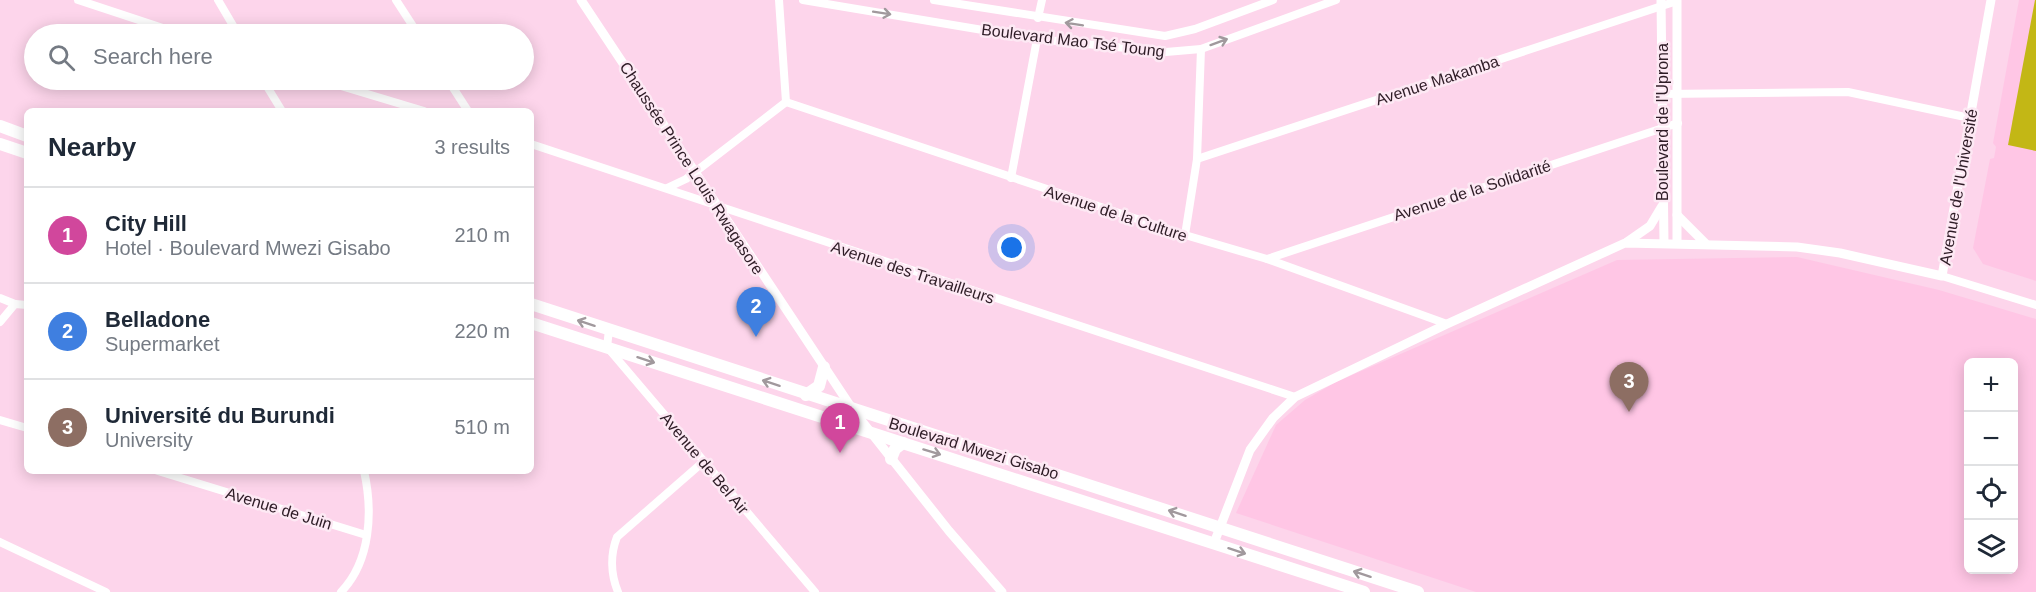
<!DOCTYPE html>
<html lang="en">
<head>
<meta charset="utf-8">
<style>
  body { margin:0; font-family:Arial,sans-serif; background:#f2f2f3; color:#1f2937 }
  .controls { position:absolute; right:18px; bottom:18px; display:grid; overflow:hidden; border-radius:9px; box-shadow:0 3px 15px #0003 }
  .controls button { width:54px; height:54px; display:grid; place-items:center; padding:0; border:0; border-bottom:2px solid #e0e1e3; background:#fff; color:#1f2937; font:30px sans-serif }
  .you { position:absolute; left:1012px; top:248px; width:21px; height:21px; margin:-15px; border:4px solid #fff; border-radius:50%; background:#1a73e8; box-shadow:0 0 0 9px #1a73e833 }
  .badge { display:grid; place-items:center; width:39px; height:39px; border-radius:50%; background:#306951; color:#fff; font-size:20px; font-weight:700 }
  .pin { position:absolute; translate:-50% -50px; filter:drop-shadow(0 2px 3px #0008) }
  .pin::after { content:''; position:absolute; top:32px; width:21px; height:18px; background:inherit; clip-path:polygon(0 0,100% 0,50% 100%) }
  .list { margin:0; padding:0; list-style:none }
  h2 { display:flex; justify-content:space-between; align-items:center; height:78px; margin:0; padding:0 24px; font-size:26px }
  h2 small { font-size:20px; font-weight:400; color:#747a83 }
  .list li { display:grid; grid-template-columns:39px 1fr auto; gap:18px; align-items:center; box-sizing:border-box; height:96px; padding:0 24px; border-top:2px solid #e0e1e3 }
  .list b { display:block; font-size:22px; white-space:nowrap }
  .list p { margin:0; font-size:20px; white-space:nowrap; color:#747a83 }
  .list em { font-size:20px; font-style:normal; color:#747a83 }
  .icon { flex:none; width:33px; height:33px; fill:none; stroke:currentColor; stroke-width:2; stroke-linecap:round; stroke-linejoin:round }
  .map { position:relative; flex:none; width:2036px; height:592px; overflow:hidden }
  .search { position:absolute; background:#fff; box-shadow:0 3px 15px #0003; left:24px; top:24px; width:510px; height:66px; display:flex; align-items:center; gap:15px; box-sizing:border-box; padding:0 21px; border-radius:33px; color:#747a83; font-size:22px }
  .panel { position:absolute; background:#fff; box-shadow:0 3px 15px #0003; left:24px; top:108px; width:510px; height:366px; border-radius:9px }
  .map>svg:first-child { display:block }
  .built { fill:#ffc6e5; fill-rule:evenodd }
  .green { fill:#c3b715 }
  .lines { fill:none; stroke-linecap:round; stroke-linejoin:round }
  .minor { stroke:#fff; stroke-width:8 }
  .tertiary { stroke:#fff; stroke-width:9 }
  .primary { stroke:#fff; stroke-width:12 }
  .oneway { stroke:#a1999d }
  .labels { text-anchor:middle; stroke-width:5; stroke-linejoin:round; paint-order:stroke }
  .street-label { font-size:16px; fill:#2e1c26; stroke:#fde9f4 }
</style>
</head>
<body>
<div class="map">
<svg width="2036" height="592" viewBox="0 0 2036 592">
  <rect width="100%" height="100%" fill="#fdd5eb"/>
  <g class="built">
    <polygon points="2019,0 2036,0 2036,281 1983,264 1973,248 1990,159 1994,158 1996,147 1993,143"/>
    <path d="M1797 257 1939 290 2036 319V592H1476L1236 513 1276 425 1305 400 1336 382 1617 260ZM1968 362H2014V570H1968Z"/>
  </g>
  <polygon class="green" points="2035,0 2036,0 2036,151 2008,145"/>
  <g class="lines">
    <g class="minor">
      <polyline points="78,0 181,34"/>
      <polyline points="218,0 238,34"/>
      <polyline points="396,0 418,34"/>
      <polyline points="803,0 1037,39 1166,52 1201,49 1336,0"/>
      <polyline points="934,0 1165,36 1195,29 1273,0"/>
      <polyline points="1038,18 1042,0"/>
      <polyline points="263,80 282,111"/>
      <polyline points="321,80 424,111"/>
      <polyline points="448,80 468,111"/>
      <polyline points="1662,94 1848,92 1970,118"/>
      <polyline points="786,102 1185,235 1267,259 1447,324"/>
      <polyline points="531,144 1295,397"/>
      <polyline points="1197,159 1677,1"/>
      <polyline points="1011,178 1037,39"/>
      <polyline points="667,188 686,179 786,102 779,0"/>
      <polyline points="1185,235 1197,159 1201,49"/>
      <polyline points="1267,259 1678,123"/>
      <polyline points="1942,276 2036,305"/>
      <polyline points="0,298 15,304"/>
      <polyline points="0,322 15,304 27,305"/>
      <polyline points="609,330 607,347 815,592"/>
      <polyline points="0,420 27,428"/>
      <polyline points="158,471 366,535"/>
      <polyline points="0,542 106,592"/>
      <path d="M341 592C371 561 373 511 364 471"/>
      <path d="M618 592C611 575 610 555 617 537L703 462"/>
    </g>
    <g class="tertiary">
      <polyline points="581,0 853,410 949,531 1002,592"/>
      <polyline points="1661,0 1664,243"/>
      <polyline points="1677,215 1705,243"/>
      <polyline points="1627,242 1650,226 1662,206"/>
      <polyline points="1677,243 1677,0"/>
      <polyline points="1214,543 1250,450 1273,418 1295,397 1447,324 1625,243 1797,247 1840,253 1942,276 1991,0"/>
    </g>
    <g class="primary">
      <polyline points="0,126 27,136"/>
      <polyline points="0,144 27,153"/>
      <polyline points="531,304 1418,592"/>
      <polyline points="531,323 1364,592"/>
      <polyline points="806,395 819,386 824,367"/>
      <polyline points="891,459 895,449 903,443"/>
    </g>
  </g>
  <defs><path id="oneway-shaft" d="M-6 0H5M1.5-3L5.5 0L1.5 3" fill="none" stroke-width="1.6" stroke-linecap="round" stroke-linejoin="round" transform="scale(1.5)"/></defs>
  <g class="oneway">
    <use href="#oneway-shaft" transform="translate(882 13) rotate(9)"/>
    <use href="#oneway-shaft" transform="translate(1074 24) rotate(-171)"/>
    <use href="#oneway-shaft" transform="translate(1219 42) rotate(-20)"/>
    <use href="#oneway-shaft" transform="translate(586 323) rotate(-162)"/>
    <use href="#oneway-shaft" transform="translate(646 360) rotate(18)"/>
    <use href="#oneway-shaft" transform="translate(771 383) rotate(-162)"/>
    <use href="#oneway-shaft" transform="translate(932 452) rotate(17)"/>
    <use href="#oneway-shaft" transform="translate(1177 513) rotate(-162)"/>
    <use href="#oneway-shaft" transform="translate(1237 551) rotate(18)"/>
    <use href="#oneway-shaft" transform="translate(1362 574) rotate(-162)"/>
  </g>
  <g class="labels">
    <g class="street-label">
      <text transform="translate(1073 40) rotate(7)" y="6">Boulevard Mao Tsé Toung</text>
      <text transform="translate(1437 80) rotate(-18)" y="6">Avenue Makamba</text>
      <text transform="translate(1662 122) rotate(-90)" y="6">Boulevard de l'Uprona</text>
      <text transform="translate(692 168) rotate(57)" y="6">Chaussée Prince Louis Rwagasore</text>
      <text transform="translate(1958 187) rotate(-80)" y="6">Avenue de l'Université</text>
      <text transform="translate(1472 190) rotate(-18)" y="6">Avenue de la Solidarité</text>
      <text transform="translate(1116 213) rotate(18)" y="6">Avenue de la Culture</text>
      <text transform="translate(913 272) rotate(18)" y="6">Avenue des Travailleurs</text>
      <text transform="translate(974 448) rotate(17)" y="6">Boulevard Mwezi Gisabo</text>
      <text transform="translate(705 463) rotate(50)" y="6">Avenue de Bel Air</text>
      <text transform="translate(279 508) rotate(17)" y="6">Avenue de Juin</text>
    </g>
  </g>
</svg>
<div class="controls">
<button>+</button>
<button>−</button>
<button><svg class="icon" aria-label="locate" viewBox="0 0 24 24"><circle cx="12" cy="12" r="6"/><path d="M12 2v4M12 18v4M2 12h4M18 12h4"/></svg></button>
<button><svg class="icon" aria-label="layers" viewBox="0 0 24 24"><path d="M12 4l9 5-9 5-9-5zM3 14l9 5 9-5"/></svg></button>
</div>
<div class="you"></div>
<div class="pin badge" style="left:840px;top:453px;background:#d1479c">1</div>
<div class="pin badge" style="left:756px;top:337px;background:#3f7fe0">2</div>
<div class="pin badge" style="left:1629px;top:412px;background:#8d6e63">3</div>
<div class="search"><svg class="icon" aria-label="search" viewBox="0 0 24 24"><circle cx="10" cy="10" r="6"/><path d="M15 15l6 6"/></svg>Search here</div>
<section class="panel">
<h2>Nearby<small>3 results</small></h2>
<ul class="list">
<li><span class="badge" style="background:#d1479c">1</span><div><b>City Hill</b><p>Hotel · Boulevard Mwezi Gisabo</p></div><em>210 m</em></li>
<li><span class="badge" style="background:#3f7fe0">2</span><div><b>Belladone</b><p>Supermarket</p></div><em>220 m</em></li>
<li><span class="badge" style="background:#8d6e63">3</span><div><b>Université du Burundi</b><p>University</p></div><em>510 m</em></li>
</ul>
</section>
</div>
</body>
</html>
